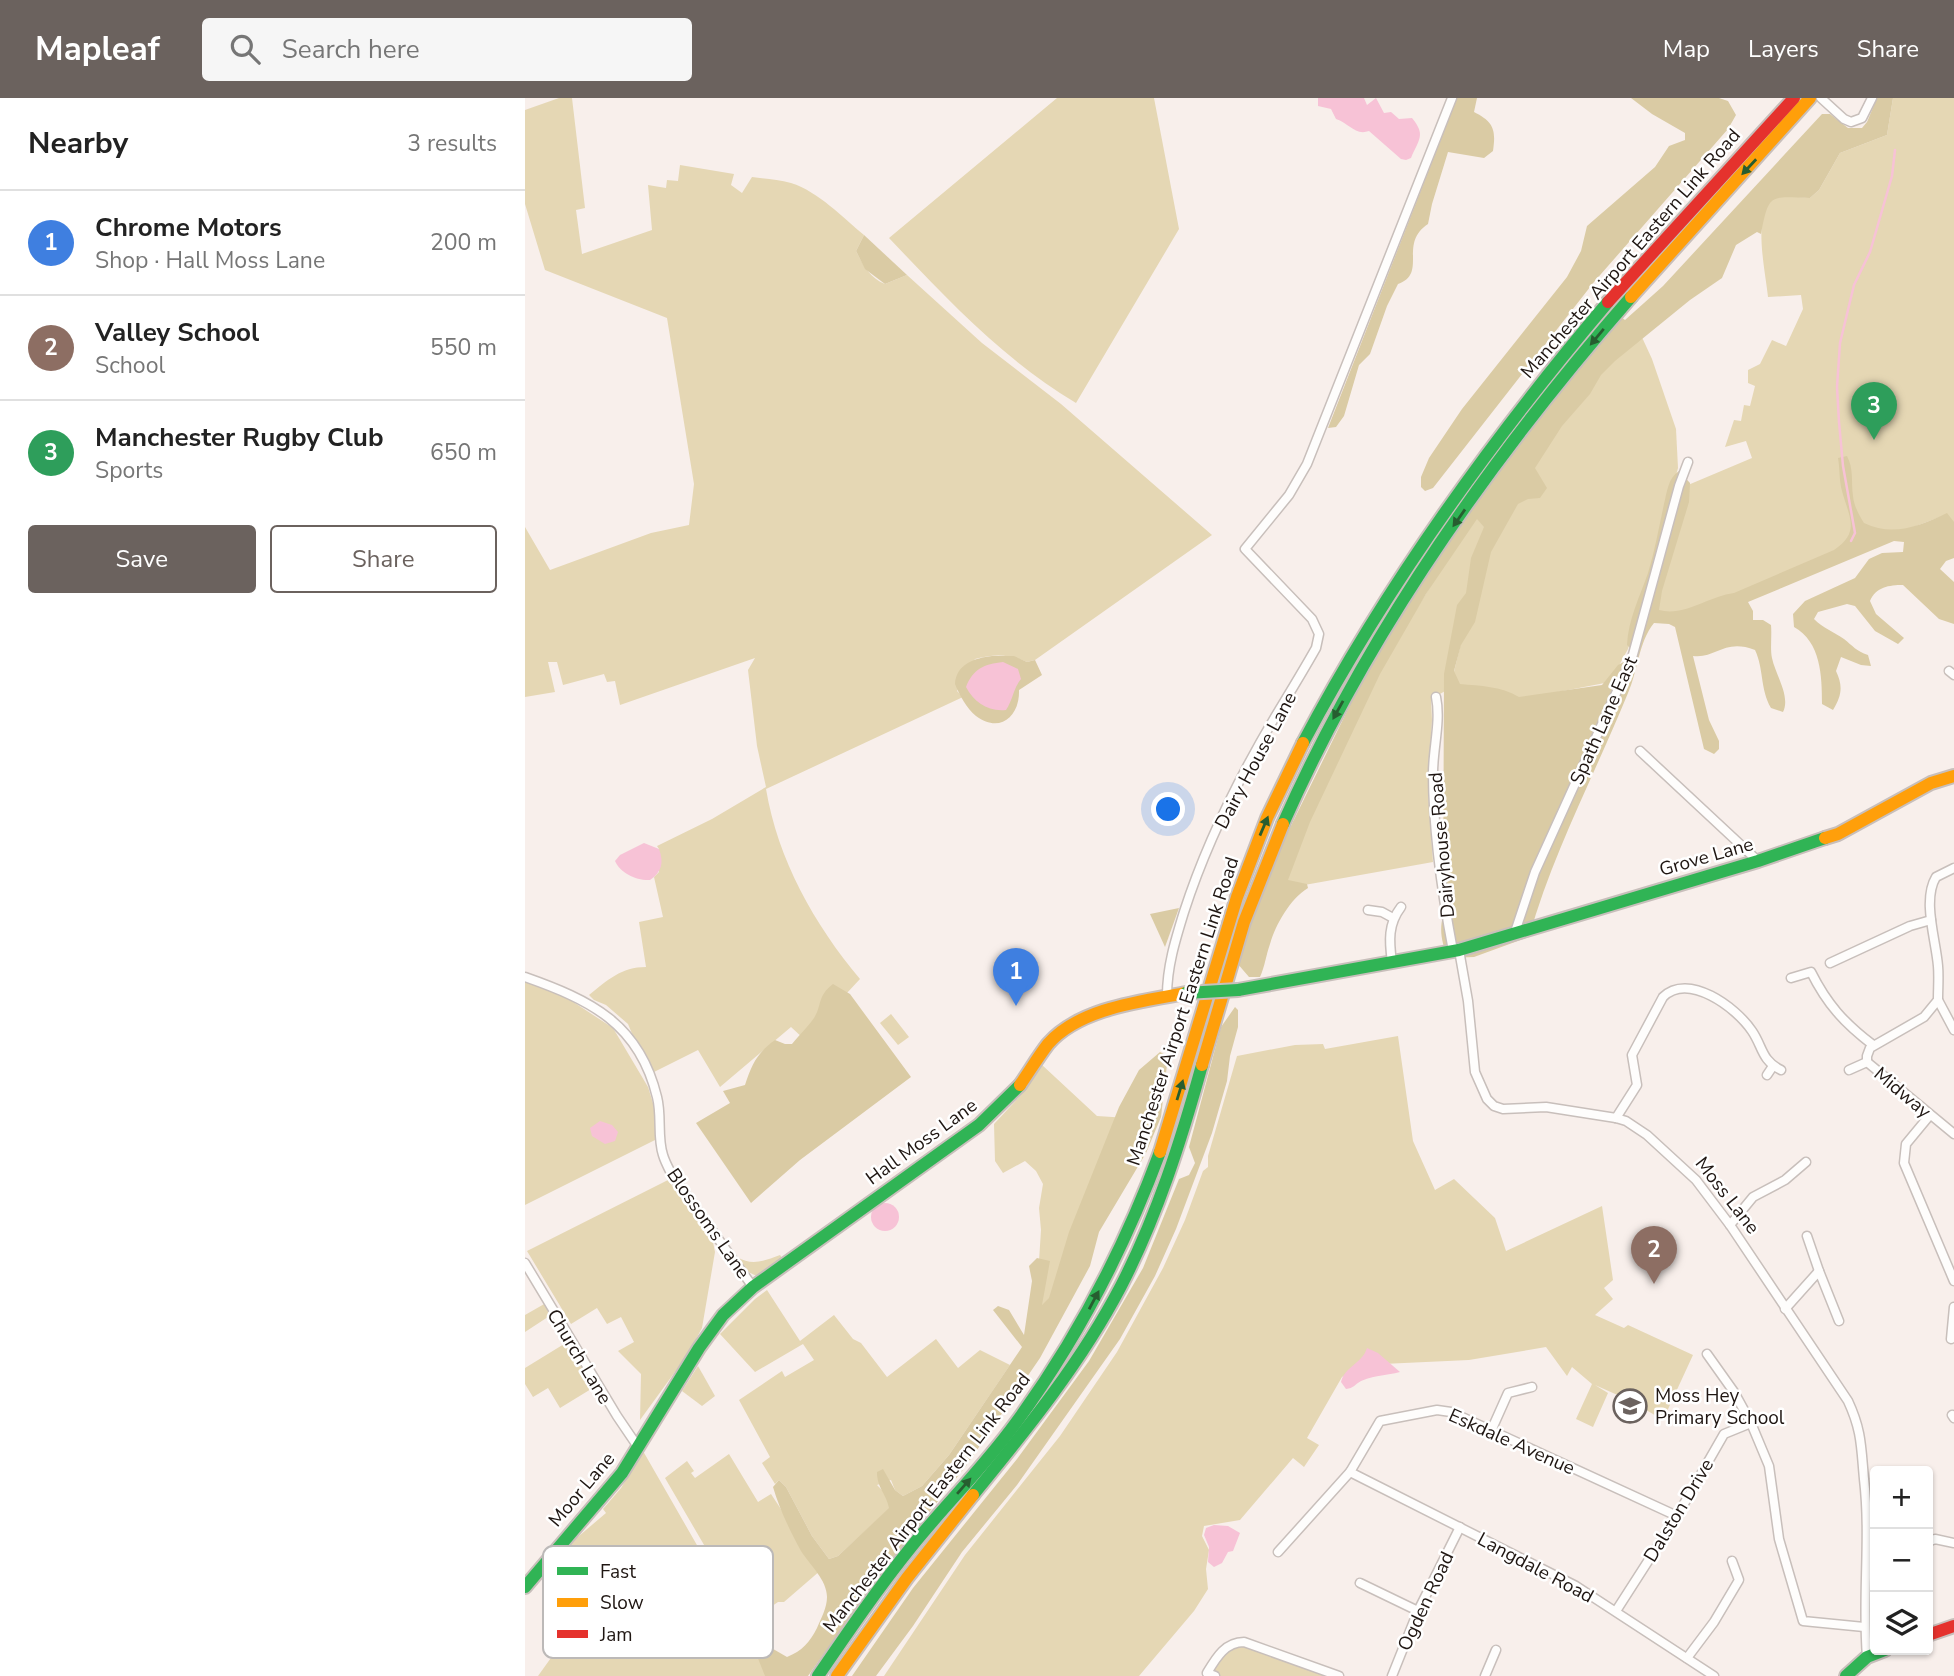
<!DOCTYPE html>
<html lang="en">
<head>
<meta charset="utf-8">
<style>
  body { margin:0; font-family:"Nunito Sans",sans-serif; background:#f6f6f6; color:#222 }
  .controls { position:absolute; right:21px; bottom:21px; display:grid; overflow:hidden; border-radius:7px; box-shadow:0 2px 5px #0004 }
  .controls button { width:63px; height:63px; display:grid; place-items:center; padding:0; border:0; border-bottom:2px solid #e0e0e0; background:#fff; color:#222; font:35px sans-serif }
  .you { position:absolute; left:644px; top:712px; width:24px; height:24px; margin:-18px; border:5px solid #fff; border-radius:50%; background:#1a73e8; box-shadow:0 0 0 10px #1a73e833 }
  .badge { display:grid; place-items:center; width:46px; height:46px; border-radius:50%; background:#6b625e; color:#fff; font-size:23px; font-weight:700 }
  .pin { position:absolute; translate:-50% -58px; filter:drop-shadow(0 2px 4px #0008) }
  .pin::after { content:''; position:absolute; top:37px; width:24px; height:21px; background:inherit; clip-path:polygon(0 0,100% 0,50% 100%) }
  .list { margin:0; padding:0; list-style:none }
  h2 { display:flex; justify-content:space-between; align-items:center; height:91px; margin:0; padding:0 28px; font-size:30px }
  h2 small { font-size:23px; font-weight:400; color:#767676 }
  .list li { display:grid; grid-template-columns:46px 1fr auto; gap:21px; align-items:center; box-sizing:border-box; height:105px; padding:0 28px; border-top:2px solid #e0e0e0 }
  .list b { display:block; font-size:26px; white-space:nowrap }
  .list p { margin:0; font-size:23px; white-space:nowrap; color:#767676 }
  .list em { font-size:23px; font-style:normal; color:#767676 }
  .actions { display:flex; gap:14px; padding:21px 28px }
  .actions a { flex:1; padding:16px 0; border:2px solid #6b625e; border-radius:7px; text-align:center; font-size:24px; color:#6b625e }
  .actions .main { background:#6b625e; color:#fff }
  .icon { flex:none; width:38px; height:38px; fill:none; stroke:currentColor; stroke-width:2; stroke-linecap:round; stroke-linejoin:round }
  .map { position:relative; flex:none; width:1429px; height:1578px; overflow:hidden }
  header { display:flex; align-items:center; gap:42px; box-sizing:border-box; height:98px; padding:0 35px; background:#6b625e; color:#fff }
  header strong { font-size:33px }
  nav { display:flex; gap:38px; margin-inline-start:auto; font-size:24px }
  .search { width:490px; height:63px; background:#f6f6f6; display:flex; align-items:center; gap:18px; box-sizing:border-box; padding:0 24px; border-radius:7px; color:#767676; font-size:26px }
  main { display:flex }
  aside { flex:1; background:#fff }
  .map>svg:first-child { display:block }
  .green { fill:#e5d7b4 }
  .forest { fill:#dacba4 }
  .water { fill:#f7c2d6 }
  .lines { fill:none; stroke-linecap:round; stroke-linejoin:round }
  .stream { stroke:#f7c2d6; stroke-width:2.5 }
  .street-casing { stroke:#c8bfbb; stroke-width:11 }
  .fast-casing { stroke:#c8bfbb; stroke-width:16 }
  .slow-casing { stroke:#c8bfbb; stroke-width:16 }
  .jam-casing { stroke:#c8bfbb; stroke-width:16 }
  .street { stroke:#fefdfc; stroke-width:8 }
  .fast { stroke:#30b455; stroke-width:12 }
  .slow { stroke:#ff9f0a; stroke-width:12 }
  .jam { stroke:#e5322d; stroke-width:12 }
  .fast-bridge-casing { stroke:#c8bfbb; stroke-width:16; stroke-linecap:butt }
  .fast-bridge { stroke:#30b455; stroke-width:12 }
  .oneway { fill:#275d30 }
  .labels { text-anchor:middle; stroke-width:5; stroke-linejoin:round; paint-order:stroke }
  .street-label { font-size:19px; fill:#1f1612; stroke:#fff }
  .poi-label { font-size:19px; fill:#1f1612; stroke:#fff; text-anchor:start }
  .key { fill:#fff; stroke:#bcb9b8; stroke-width:2 }
  .key-label { font-size:19px; fill:#1f1612 }
</style>
</head>
<body>
<header>
<strong>Mapleaf</strong>
<div class="search"><svg class="icon" aria-label="search" viewBox="0 0 24 24"><circle cx="10" cy="10" r="6"/><path d="M15 15l6 6"/></svg>Search here</div>
<nav><a>Map</a><a>Layers</a><a>Share</a></nav>
</header>
<main>
<aside>
<h2>Nearby<small>3 results</small></h2>
<ul class="list">
<li><span class="badge" style="background:#3f7fe0">1</span><div><b>Chrome Motors</b><p>Shop · Hall Moss Lane</p></div><em>200 m</em></li>
<li><span class="badge" style="background:#8d6e63">2</span><div><b>Valley School</b><p>School</p></div><em>550 m</em></li>
<li><span class="badge" style="background:#2e9e5b">3</span><div><b>Manchester Rugby Club</b><p>Sports</p></div><em>650 m</em></li>
</ul>
<div class="actions"><a class="main">Save</a><a>Share</a></div>
</aside>
<div class="map">
<svg width="1429" height="1578" viewBox="0 0 1429 1578">
  <rect width="100%" height="100%" fill="#f8efeb"/>
  <g class="green">
    <path d="M34 0H47L60 110 51 112 57 156 127 132 123 87 141 90 142 82 153 83 155 67 209 76 206 87 217 95 227 79C239 81 253 81 266 85 294 94 317 119 339 137L331 153C338 167 345 180 360 186L382 177 457 245 536 306 687 437 510 562 502 564C484 556 469 556 450 561L432 593 438 599 241 691C253 762 289 826 335 881L279 941 266 929 195 989 173 952 129 974 111 945 103 926 81 907 69 902 64 897C83 882 96 869 121 869L114 824 138 819 129 779 134 774V751L132 748 187 721 241 689 232 648 223 572 230 560 95 607 90 583 82 584 79 576 38 587 32 564H23L30 594 0 599V429L25 472 126 435 164 427 169 386 142 220 20 172 0 106V12Z"/>
    <path d="M532 0H629L654 131 551 305C479 262 422 201 364 140Z"/>
    <path d="M1368 0H1429V430L1420 417 1153 519 1129 516 1163 387 1227 360 1221 343 1200 349 1209 322 1216 323 1219 307 1225 308 1230 288 1223 285V272L1235 266 1247 242 1261 248 1278 211 1276 197 1243 199C1241 177 1227 116 1247 101 1256 95 1275 100 1285 100L1294 92 1315 55 1362 37Z"/>
    <polygon points="1115,235 1127,261 1151,331 1153,370 1103,551 1085,584 986,603 925,590 958,455 1050,299"/>
    <polygon points="950,416 964,426 937,512 922,592 906,601 907,622 903,694 908,764 757,791 779,728 851,577"/>
    <polygon points="0,882 33,894 88,930 123,989 132,1018 130,1042 0,1107"/>
    <polygon points="366,916 384,939 373,947 355,925"/>
    <polygon points="873,938 888,1043 910,1092 929,1081 970,1120 981,1153 1077,1108 1088,1182 1079,1190 1088,1201 1070,1217 1099,1230 1103,1227 1168,1257 1138,1322 1106,1303 1070,1287 1083,1295 1068,1329 1051,1321 1067,1286 1047,1269 1042,1278 1021,1249 944,1262 836,1267 817,1279 782,1340 794,1347 779,1369 768,1360 715,1422 679,1428 677,1438 684,1452 681,1471 683,1491 669,1513 614,1578 359,1578 440,1457 535,1338 592,1254 638,1170 660,1122 678,1073 683,1069 683,1058 712,958 770,947 798,946 800,951"/>
    <polygon points="516,966 572,1018 603,1020 536,1182 510,1226 516,1132 514,1110 518,1086 511,1073 500,1063 478,1075 470,1063 469,1026 495,998"/>
    <polygon points="143,1082 188,1144 190,1154 177,1230 163,1256 115,1322 116,1276 93,1253 109,1244 96,1219 82,1226 72,1210 46,1226 2,1153"/>
    <path d="M255 1157 258 1161 234 1179 221 1173 212 1159C227 1168 239 1163 255 1157Z"/>
    <polygon points="242,1192 275,1243 309,1217 328,1241 336,1245 362,1279 411,1241 433,1270 455,1252 485,1267 424,1357 397,1388 378,1398 370,1392 366,1382 352,1387 362,1397 365,1410 313,1458 304,1461 287,1438 261,1389 254,1382 250,1386 237,1365 245,1359 214,1302 257,1273 260,1279 289,1262 278,1246 230,1274 195,1236 230,1201"/>
    <polygon points="21,1205 26,1217 0,1234 0,1217"/>
    <polygon points="44,1243 71,1288 35,1310 23,1290 8,1299 0,1286 0,1270"/>
    <polygon points="173,1268 190,1298 177,1308 157,1293"/>
    <polygon points="118,1353 247,1578 13,1578 83,1480 41,1449 81,1415 78,1411 96,1390"/>
    <polygon points="204,1356 233,1404 246,1396 296,1472 259,1504 253,1504 224,1524 140,1380 162,1363 169,1373 166,1375 170,1380"/>
    <polygon points="711,1544 814,1578 690,1578 682,1575"/>
  </g>
  <g class="forest">
    <path d="M932 0H952L949 14C969 24 971 32 968 53L959 60 923 54 907 106 903 126C873 146 903 175 873 186L862 208 845 256 834 267 819 318 811 329 803 330Z"/>
    <polygon points="1106,0 1194,0 1203,3 1211,17 1203,31 1069,184 908,390 900,393 896,389 896,379 904,360 937,311 1042,179 1056,153 1062,128 1130,69 1144,48 1160,42 1160,35 1127,16"/>
    <path d="M1352 0H1368L1362 37 1315 55 1294 92 1285 100C1245 99 1244 94 1236 136L1232 134 1211 147 1197 180 1165 202 1090 263 1076 277 1065 296 1037 328 1010 370 1022 390 1015 400 1003 401 993 406 966 454 950 524 936 547 929 573 935 586C956 588 975 588 994 599L1077 587 1093 567 1104 561 1107 552 1102 547C1103 522 1115 498 1123 475 1130 452 1134 429 1139 406 1142 394 1143 380 1154 373L1165 385 1164 404 1137 493 1134 512C1159 519 1184 498 1209 495L1309 452C1336 434 1324 419 1317 393 1314 382 1315 371 1313 360L1322 358C1329 371 1326 384 1328 398 1329 408 1334 417 1339 425 1368 439 1395 428 1422 415L1429 424V460L1421 463 1415 471 1429 484V526L1414 521 1378 487C1364 487 1351 489 1345 503L1351 516 1379 540 1373 546 1350 533 1330 508 1322 506 1293 514 1289 521C1298 530 1309 534 1319 541 1328 548 1331 553 1343 557L1346 568 1336 567 1316 559 1311 573C1318 588 1317 597 1308 612L1297 606C1297 578 1296 544 1269 529L1268 516 1280 503 1330 480 1344 461 1357 455 1378 454 1379 444 1369 443 1223 504 1228 513V522H1238L1246 527C1247 537 1245 552 1247 560 1250 576 1266 598 1258 614L1246 610C1235 591 1239 571 1230 552 1199 540 1191 561 1168 558L1184 622 1194 643V651L1189 656 1179 651 1150 529 1144 526 1129 525C1113 545 1113 573 1103 595 1070 676 1028 754 1004 839L949 859 923 860C917 845 914 833 918 818L919 576 932 507 941 495 946 460 959 429 952 421 901 496 855 576 785 724 763 782 782 786 783 790C765 801 751 826 745 846 741 857 740 868 735 879H724L712 865 734 802 758 744 850 556 934 428 994 345 1096 219 1100 222 1138 188 1297 16H1305L1323 30H1337L1342 24Z"/>
    <polygon points="339,137 382,177 360,186 340,171 331,153"/>
    <path d="M467 558H489L502 564 510 562 517 577 494 592C495 618 475 636 451 618 442 611 434 596 430 586 431 566 450 560 467 558Z"/>
    <polygon points="654,810 640,849 625,816"/>
    <path d="M308 886 325 896 386 979 275 1062 226 1105 171 1025 205 1005 198 993 220 987C227 966 232 955 250 942L260 946H267C274 937 283 929 289 920 297 908 292 898 308 886Z"/>
    <polygon points="710,909 713,912 713,929 705,958 702,983 687,1035 651,1131 630,1178 595,1241 492,1387 437,1454 388,1528 351,1578 327,1578 388,1490 492,1361 564,1263 618,1170 654,1081 664,1077 670,1065 664,1049 693,940 696,929"/>
    <path d="M635 954 643 958 636 1019 621 1055 574 1134 565 1168 515 1260 441 1368 365 1463 283 1578H240L230 1553 243 1548 262 1559C277 1553 285 1544 292 1530 296 1520 302 1510 302 1499 302 1482 285 1467 276 1453 265 1433 254 1410 248 1389L254 1382 261 1389 287 1438 304 1461 313 1458 364 1410C361 1395 352 1390 352 1374L358 1371 370 1392 378 1398 397 1388 424 1357 497 1249 468 1212 473 1208 484 1212 499 1237 507 1183 504 1168 512 1160 525 1163 517 1207 524 1200 544 1134 594 1009 614 972Z"/>
  </g>
  <g class="water">
    <path d="M793 0H839L842 7 851 0 859 15 866 14 874 21 887 20C901 37 894 41 886 60L881 62 876 61 844 33C830 38 824 25 811 21L806 11 793 8Z"/>
    <path d="M478 564 493 571 496 581C488 591 488 602 481 612 463 614 449 604 441 589 448 571 459 566 478 564Z"/>
    <path d="M119 745 134 751C139 764 137 774 125 782 112 783 95 775 90 763L95 757Z"/>
    <polygon points="75,1023 87,1027 93,1034 90,1043 80,1046 67,1038 65,1030"/>
    <circle cx="360" cy="1119" r="14"/>
    <path d="M842 1250 853 1255 875 1274C861 1278 853 1276 836 1283 829 1287 829 1290 821 1291L816 1284C820 1268 837 1266 842 1250Z"/>
    <polygon points="689,1427 703,1428 715,1435 708,1453 703,1454 697,1465 689,1469 683,1464 684,1449 679,1437 681,1430"/>
  </g>
  <g class="lines">
    <polyline class="stream" points="1326,443 1330,435 1318,368 1314,324 1312,289 1315,245 1329,187 1345,154 1367,78 1370,52"/>
    <defs>
      <g id="street">
        <polyline points="1296,0 1319,21 1326,24 1337,20 1347,0"/>
        <polyline points="1424,573 1429,577"/>
        <path d="M911 599C916 623 908 650 908 675 908 734 917 795 928 853"/>
        <polyline points="1115,653 1233,763"/>
        <polyline points="843,812 857,814 868,820"/>
        <polyline points="990,834 1010,774 1107,560 1154,388 1163,364"/>
        <path d="M934 852 943 903 950 974 962 1001 969 1008 978 1011 1021 1009 1091 1020 1101 1023 1122 1037 1171 1082 1205 1127 1323 1303C1337 1333 1336 1349 1339 1381 1346 1441 1337 1499 1342 1559"/>
        <path d="M867 864C864 843 863 826 876 809"/>
        <polyline points="1305,865 1385,828 1406,822"/>
        <path d="M0 879C65 902 114 925 132 999 137 1018 132 1039 138 1057 140 1064 144 1071 147 1077L228 1189"/>
        <path d="M1266 880 1286 874C1302 906 1319 925 1348 947"/>
        <path d="M642 898C642 869 650 843 659 814 680 749 715 678 750 619 764 596 778 573 791 550L794 536 787 521 720 451 764 397 782 366 927 0"/>
        <polyline points="1413,902 1429,932"/>
        <path d="M1342 964V958L1345 950 1399 919 1413 902C1413 890 1414 879 1413 868 1411 842 1397 802 1411 779L1429 770"/>
        <polyline points="1342,964 1429,1036"/>
        <polyline points="1324,972 1342,964"/>
        <polyline points="1242,977 1248,968"/>
        <polyline points="1405,1017 1381,1046 1379,1065 1429,1183"/>
        <path d="M1091 1020 1112 987 1107 957 1138 899C1163 874 1211 909 1227 933 1238 949 1236 962 1256 972"/>
        <polyline points="1205,1127 1228,1099 1260,1082 1281,1064"/>
        <polyline points="1282,1138 1294,1173"/>
        <polyline points="0,1165 92,1318 113,1349"/>
        <polyline points="1260,1211 1294,1173 1314,1223"/>
        <polyline points="1426,1241 1429,1209"/>
        <polyline points="1182,1256 1209,1294 1226,1325 1244,1368 1254,1441 1278,1523 1339,1529"/>
        <polyline points="1427,1317 1429,1320"/>
        <polyline points="966,1333 983,1295 1007,1289"/>
        <polyline points="825,1374 1051,1488 1189,1578"/>
        <polyline points="1403,1444 1410,1441 1429,1445"/>
        <polyline points="753,1454 825,1374 855,1323 912,1312 926,1314 1152,1418"/>
        <polyline points="835,1485 893,1513"/>
        <polyline points="1091,1513 1152,1418 1199,1336 1226,1325"/>
        <polyline points="1162,1560 1189,1524 1214,1482 1207,1463"/>
        <path d="M690 1578 682 1575C691 1560 700 1544 719 1544L814 1578"/>
        <polyline points="867,1578 893,1513 935,1429"/>
        <polyline points="960,1578 971,1552"/>
      </g>
      <g id="fast">
        <path d="M778 645C862 486 967 341 1083 204"/>
        <path d="M758 726C843 533 968 357 1106 199"/>
        <polyline points="713,892 934,852 1233,763 1300,740"/>
        <path d="M448 1397C502 1331 557 1263 596 1188 632 1118 656 1043 677 967"/>
        <polyline points="0,1489 97,1375 174,1250 198,1217 228,1189 454,1027 495,987"/>
        <path d="M293 1578C323 1534 353 1490 387 1448 420 1407 458 1370 490 1326 551 1243 599 1151 635 1054"/>
        <polyline points="1321,1578 1342,1559 1360,1552"/>
      </g>
      <g id="slow">
        <polyline points="1106,199 1285,0"/>
        <polyline points="1300,740 1313,736 1406,685 1429,678"/>
        <polyline points="677,967 719,824 758,726"/>
        <path d="M495 987C504 974 513 959 523 946 554 910 618 903 661 895"/>
        <polyline points="635,1054 712,799 742,720 778,645"/>
        <polyline points="312,1578 382,1480 448,1397"/>
      </g>
      <g id="jam">
        <polyline points="1083,204 1269,0"/>
        <polyline points="1403,1537 1429,1528"/>
      </g>
    </defs>
    <use href="#street" class="street-casing"/>
    <use href="#fast" class="fast-casing"/>
    <use href="#slow" class="slow-casing"/>
    <use href="#jam" class="jam-casing"/>
    <use href="#street" class="street"/>
    <use href="#fast" class="fast"/>
    <use href="#slow" class="slow"/>
    <use href="#jam" class="jam"/>
    <defs>
      <polyline id="fast-bridge" points="661,895 713,892"/>
    </defs>
    <use href="#fast-bridge" class="fast-bridge-casing"/>
    <use href="#fast-bridge" class="fast-bridge"/>
  </g>
  <defs><path id="oneway-solid" d="M-6-.8H1V-3.2L6.5 0L1 3.2V.8H-6Z" transform="scale(1.75)"/></defs>
  <g class="oneway">
    <use href="#oneway-solid" transform="translate(1224 69) rotate(133)"/>
    <use href="#oneway-solid" transform="translate(1072 239) rotate(130)"/>
    <use href="#oneway-solid" transform="translate(934 420) rotate(125)"/>
    <use href="#oneway-solid" transform="translate(813 612) rotate(119)"/>
    <use href="#oneway-solid" transform="translate(739 728) rotate(-67)"/>
    <use href="#oneway-solid" transform="translate(655 992) rotate(-73)"/>
    <use href="#oneway-solid" transform="translate(569 1202) rotate(-62)"/>
    <use href="#oneway-solid" transform="translate(439 1388) rotate(-49)"/>
  </g>
  <defs>
    <symbol id="school-ring" viewBox="-11 -11 22 22"><circle r="9.5" fill="#fff" stroke="#6b625e" stroke-width="1.5"/><path d="M0-5L7-2L0 1L-7-2ZM-4 1L0 2.5L4 1V4Q0 6-4 4Z" fill="#6b625e"/></symbol>
  </defs>
  <g fill-rule="evenodd">
    <use href="#school-ring" x="1086" y="1289" width="38" height="38"/>
  </g>
  <g class="labels">
    <g class="street-label">
      <text transform="translate(1105 155) rotate(-49)" y="7">Manchester Airport Eastern Link Road</text>
      <text transform="translate(1078 622) rotate(-66)" y="7">Spath Lane East</text>
      <text transform="translate(730 662) rotate(-62)" y="7">Dairy House Lane</text>
      <text transform="translate(916 747) rotate(-95)" y="7">Dairyhouse Road</text>
      <text transform="translate(1181 758) rotate(-16)" y="7">Grove Lane</text>
      <text transform="translate(657 913) rotate(-72)" y="7">Manchester Airport Eastern Link Road</text>
      <text transform="translate(1378 994) rotate(40)" y="7">Midway</text>
      <text transform="translate(396 1043) rotate(-36)" y="7">Hall Moss Lane</text>
      <text transform="translate(1203 1097) rotate(52)" y="7">Moss Lane</text>
      <text transform="translate(184 1125) rotate(55)" y="7">Blossoms Lane</text>
      <text transform="translate(55 1258) rotate(59)" y="7">Church Lane</text>
      <text transform="translate(987 1343) rotate(24)" y="7">Eskdale Avenue</text>
      <text transform="translate(56 1391) rotate(-50)" y="7">Moor Lane</text>
      <text transform="translate(401 1404) rotate(-52)" y="7">Manchester Airport Eastern Link Road</text>
      <text transform="translate(1153 1412) rotate(-59)" y="7">Dalston Drive</text>
      <text transform="translate(1011 1469) rotate(28)" y="7">Langdale Road</text>
      <text transform="translate(900 1503) rotate(-65)" y="7">Ogden Road</text>
    </g>
    <g class="poi-label">
      <text x="1130" y="1304">Moss Hey<tspan x="1130" dy="22">Primary School</tspan></text>
    </g>
  </g>
  <rect x="18" y="1448" width="230" height="112" rx="10" class="key"/>
  <rect x="32" y="1469" width="31" height="8" fill="#30b455"/>
  <rect x="32" y="1500" width="31" height="9" fill="#ff9f0a"/>
  <rect x="32" y="1532" width="31" height="8" fill="#e5322d"/>
  <g class="key-label">
    <text x="75" y="1480">Fast</text>
    <text x="75" y="1511">Slow</text>
    <text x="75" y="1543">Jam</text>
  </g>
</svg>
<div class="controls">
<button>+</button>
<button>−</button>
<button><svg class="icon" aria-label="layers" viewBox="0 0 24 24"><path d="M12 4l9 5-9 5-9-5zM3 14l9 5 9-5"/></svg></button>
</div>
<div class="you"></div>
<div class="pin badge" style="left:491px;top:908px;background:#3f7fe0">1</div>
<div class="pin badge" style="left:1129px;top:1186px;background:#8d6e63">2</div>
<div class="pin badge" style="left:1349px;top:342px;background:#2e9e5b">3</div>
</div>
</main>
</body>
</html>
